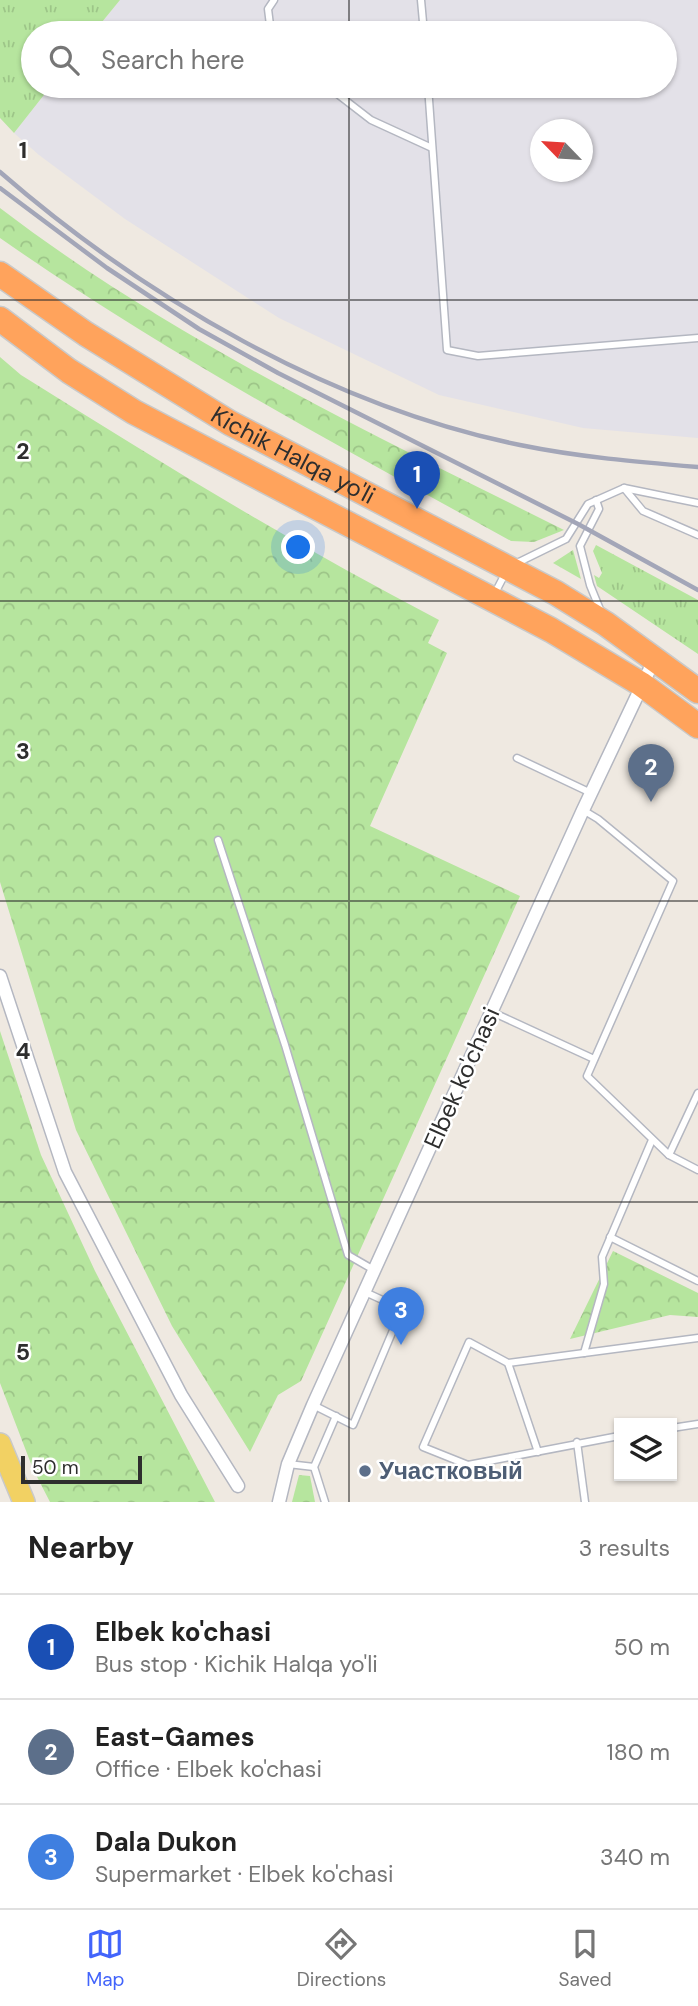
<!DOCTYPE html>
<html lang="en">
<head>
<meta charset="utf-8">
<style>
  body { margin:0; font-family:"DM Sans",sans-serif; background:#f2f2f2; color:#222 }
  .controls { position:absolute; right:21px; bottom:21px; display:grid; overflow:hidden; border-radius:0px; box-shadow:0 2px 5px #0004 }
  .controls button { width:63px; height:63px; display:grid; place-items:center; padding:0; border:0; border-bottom:2px solid #e0e0e0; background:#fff; color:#222; font:35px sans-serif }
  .compass { position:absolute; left:530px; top:119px; width:63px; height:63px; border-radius:50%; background:#fff; box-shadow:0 2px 5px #0004; rotate:295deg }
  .scale { position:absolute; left:21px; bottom:18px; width:121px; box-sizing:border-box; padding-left:7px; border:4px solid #2e2e2e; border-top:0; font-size:19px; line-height:24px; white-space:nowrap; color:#2e2e2e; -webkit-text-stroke:5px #fff; paint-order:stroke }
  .you { position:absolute; left:299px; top:548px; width:24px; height:24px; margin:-18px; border:5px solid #fff; border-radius:50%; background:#1a73e8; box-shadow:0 0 0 10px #1a73e833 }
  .badge { display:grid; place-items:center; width:46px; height:46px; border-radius:50%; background:#4264fb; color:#fff; font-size:23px; font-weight:700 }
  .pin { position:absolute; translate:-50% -58px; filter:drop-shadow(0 2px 4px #0008) }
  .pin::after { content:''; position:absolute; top:37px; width:24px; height:21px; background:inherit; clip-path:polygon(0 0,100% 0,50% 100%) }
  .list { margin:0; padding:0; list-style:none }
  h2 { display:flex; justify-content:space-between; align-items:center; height:91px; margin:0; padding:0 28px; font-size:30px }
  h2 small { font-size:23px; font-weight:400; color:#767676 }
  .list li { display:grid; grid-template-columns:46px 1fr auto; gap:21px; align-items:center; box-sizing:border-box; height:105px; padding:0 28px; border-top:2px solid #e0e0e0 }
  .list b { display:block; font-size:26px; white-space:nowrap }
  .list p { margin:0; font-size:23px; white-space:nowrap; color:#767676 }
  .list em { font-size:23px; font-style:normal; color:#767676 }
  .icon { flex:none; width:38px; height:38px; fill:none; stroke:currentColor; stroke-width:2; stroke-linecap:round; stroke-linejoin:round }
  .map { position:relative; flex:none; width:698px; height:1502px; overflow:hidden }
  .search { position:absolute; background:#fff; box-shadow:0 2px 5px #0004; left:21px; right:21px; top:21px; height:77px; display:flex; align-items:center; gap:18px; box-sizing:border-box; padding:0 24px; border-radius:38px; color:#767676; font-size:26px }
  .sheet { height:406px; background:#fff }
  nav { display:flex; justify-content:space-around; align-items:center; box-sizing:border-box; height:98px; border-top:2px solid #e0e0e0; background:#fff; font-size:19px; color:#767676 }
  nav a { display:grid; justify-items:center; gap:4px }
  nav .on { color:#4264fb }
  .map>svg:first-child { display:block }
  .industrial { fill:#e3e1e8; fill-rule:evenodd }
  .grass { fill:url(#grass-tufts) }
  .forest { fill:url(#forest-crowns) }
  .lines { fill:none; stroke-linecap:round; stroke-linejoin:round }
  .lane-casing { stroke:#b4b7c1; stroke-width:9 }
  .street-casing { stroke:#b4b7c1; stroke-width:15 }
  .primary-casing { stroke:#c9c9c9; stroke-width:24 }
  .highway-casing { stroke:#c9c9c9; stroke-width:27 }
  .lane { stroke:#fff; stroke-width:6 }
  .street { stroke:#fff; stroke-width:12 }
  .primary { stroke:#f2d163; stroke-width:21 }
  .highway { stroke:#ffa35c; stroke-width:24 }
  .rail { stroke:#a3a6b8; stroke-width:4.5 }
  .grid { fill:none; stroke:#2e2e2e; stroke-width:2; stroke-opacity:0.55 }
  .service-dot { fill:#5c6f8a; stroke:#fff; stroke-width:2.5 }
  .labels { text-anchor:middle; stroke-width:5; stroke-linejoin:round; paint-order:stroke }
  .street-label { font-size:24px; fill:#2e2e2e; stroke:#fff }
  .service-label { font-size:24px; font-weight:bold; fill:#4e5e75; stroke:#fff; text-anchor:start }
  .grid-label { font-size:23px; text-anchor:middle; font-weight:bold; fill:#2e2e2e; stroke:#fff; stroke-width:5; stroke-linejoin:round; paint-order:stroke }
</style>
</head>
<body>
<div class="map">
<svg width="698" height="1502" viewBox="0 0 698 1502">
  <defs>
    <pattern id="grass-tufts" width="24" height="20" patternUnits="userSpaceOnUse" patternTransform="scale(1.75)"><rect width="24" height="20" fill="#b6e59e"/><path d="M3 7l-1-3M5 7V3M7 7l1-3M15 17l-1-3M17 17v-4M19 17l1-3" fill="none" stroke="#9dc588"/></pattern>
    <pattern id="forest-crowns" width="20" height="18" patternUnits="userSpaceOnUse" patternTransform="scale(1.75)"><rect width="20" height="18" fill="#b6e59e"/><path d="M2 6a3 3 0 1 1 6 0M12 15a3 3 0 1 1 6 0" fill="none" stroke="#9dc588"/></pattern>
  </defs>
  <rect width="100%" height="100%" fill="#efe9e1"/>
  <path class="industrial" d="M120 0H698V438L583 428 439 395 279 318 125 219 39 155 14 133 51 86H665V33H93ZM540 130H582V172H540Z"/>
  <g class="grass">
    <polygon points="0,0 120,0 93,33 33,33 33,86 51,86 14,133 0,118"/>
    <polygon points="596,545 698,600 698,654 597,586 594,575 599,578 602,573 593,551"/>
    <polygon points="573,550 581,579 553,563"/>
  </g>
  <g class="forest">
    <path d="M0 208C173 340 370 433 564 530L534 542 511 541C337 445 163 352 0 238Z"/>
    <path d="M0 357 21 375C158 461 295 545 439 620L428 643 447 653 370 826 520 896 301 1381 278 1395 250 1452 172 1326 76 1130 0 882Z"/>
    <polygon points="0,1031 41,1155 95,1271 215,1502 50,1502 33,1469 0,1383"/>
    <polygon points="613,1251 698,1293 698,1317 670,1315 570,1339"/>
    <polygon points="299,1475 310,1476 315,1502 292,1502"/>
  </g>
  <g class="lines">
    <defs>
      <g id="lane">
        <polyline points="421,0 424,33"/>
        <polyline points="271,33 268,9 274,0"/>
        <polyline points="327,86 371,120 432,148"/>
        <polyline points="428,86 447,350 478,356 698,338"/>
        <polyline points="624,488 643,511 698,535"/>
        <polyline points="596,500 599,509 580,546 590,585 601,612"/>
        <polyline points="513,565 566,539 588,504 624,488 698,503"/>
        <polyline points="495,593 506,572"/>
        <polyline points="517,758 591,793"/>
        <polyline points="583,810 598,819 673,881 587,1076 669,1155 698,1170"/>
        <polyline points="218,840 285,1045 348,1255 374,1270"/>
        <polyline points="492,1012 594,1059"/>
        <polyline points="669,1155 698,1093"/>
        <polyline points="610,1237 698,1281"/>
        <polyline points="584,1353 604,1284 602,1257 652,1140"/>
        <polyline points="508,1363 538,1452"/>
        <polyline points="313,1405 353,1425 402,1309 365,1292"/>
        <polyline points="672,1428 698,1424"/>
        <polyline points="619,1436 468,1465 423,1447 469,1342 508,1363 698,1338"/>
        <polyline points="577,1442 585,1502"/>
        <polyline points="288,1464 314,1467"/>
        <polyline points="325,1502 314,1467 336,1416"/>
      </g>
      <g id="street">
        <polyline points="0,976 65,1172 181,1395 238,1486"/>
        <polyline points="279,1502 288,1464 313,1405 583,810 655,658"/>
      </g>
      <polyline id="primary" points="0,1444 24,1502"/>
      <g id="highway">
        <path id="s1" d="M0 274 86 334 230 423 556 593 606 624 698 691"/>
        <polyline points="0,319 69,371 134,412 551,630 641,684 698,726"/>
      </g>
    </defs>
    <use href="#lane" class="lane-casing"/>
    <use href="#street" class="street-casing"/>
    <use href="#primary" class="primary-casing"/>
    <use href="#highway" class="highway-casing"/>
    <use href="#lane" class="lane"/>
    <use href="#street" class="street"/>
    <use href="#primary" class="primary"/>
    <use href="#highway" class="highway"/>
    <g class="rail">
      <path d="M0 172C145 298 330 406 520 445 578 457 638 462 698 467"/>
      <polyline points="0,188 107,268 199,329 278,373 578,524 698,590"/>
    </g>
  </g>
  <path class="grid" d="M349 0V33M349 86V1502M0 300H698M0 601H698M0 901H698M0 1202H698"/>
  <circle class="service-dot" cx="365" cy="1471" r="7"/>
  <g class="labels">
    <g class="street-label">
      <text dy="8" stroke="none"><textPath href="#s1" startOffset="345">Kichik Halqa yo'li</textPath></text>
      <text transform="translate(462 1078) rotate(-66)" y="8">Elbek ko'chasi</text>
    </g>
    <g class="service-label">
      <text x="379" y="1479">Участковый</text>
    </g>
  </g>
  <g class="grid-label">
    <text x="23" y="158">1</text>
    <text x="23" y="459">2</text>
    <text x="23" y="759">3</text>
    <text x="23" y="1059">4</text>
    <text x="23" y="1360">5</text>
  </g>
</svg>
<div class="controls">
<button><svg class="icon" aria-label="layers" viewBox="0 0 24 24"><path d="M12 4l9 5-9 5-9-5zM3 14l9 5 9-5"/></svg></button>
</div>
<svg class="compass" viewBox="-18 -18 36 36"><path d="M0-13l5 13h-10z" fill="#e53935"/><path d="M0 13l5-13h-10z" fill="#767676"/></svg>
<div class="scale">50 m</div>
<div class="you"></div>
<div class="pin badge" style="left:417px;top:509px;background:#1a4fb4">1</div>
<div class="pin badge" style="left:651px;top:802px;background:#5c6f8a">2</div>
<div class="pin badge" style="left:401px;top:1345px;background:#3f7fe0">3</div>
<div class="search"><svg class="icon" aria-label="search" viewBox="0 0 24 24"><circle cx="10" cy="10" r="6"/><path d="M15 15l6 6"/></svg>Search here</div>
</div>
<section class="sheet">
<h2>Nearby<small>3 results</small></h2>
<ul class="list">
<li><span class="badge" style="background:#1a4fb4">1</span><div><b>Elbek ko'chasi</b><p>Bus stop · Kichik Halqa yo'li</p></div><em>50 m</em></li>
<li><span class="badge" style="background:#5c6f8a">2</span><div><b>East-Games</b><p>Office · Elbek ko'chasi</p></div><em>180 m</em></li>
<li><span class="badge" style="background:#3f7fe0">3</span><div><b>Dala Dukon</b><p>Supermarket · Elbek ko'chasi</p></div><em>340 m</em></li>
</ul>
</section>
<nav>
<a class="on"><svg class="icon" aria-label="map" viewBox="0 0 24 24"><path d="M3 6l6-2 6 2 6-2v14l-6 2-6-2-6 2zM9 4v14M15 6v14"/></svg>Map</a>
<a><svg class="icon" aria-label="directions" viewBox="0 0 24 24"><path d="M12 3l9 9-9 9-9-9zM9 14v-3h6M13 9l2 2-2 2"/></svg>Directions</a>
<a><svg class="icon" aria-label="saved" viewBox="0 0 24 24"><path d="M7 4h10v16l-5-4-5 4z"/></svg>Saved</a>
</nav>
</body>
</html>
